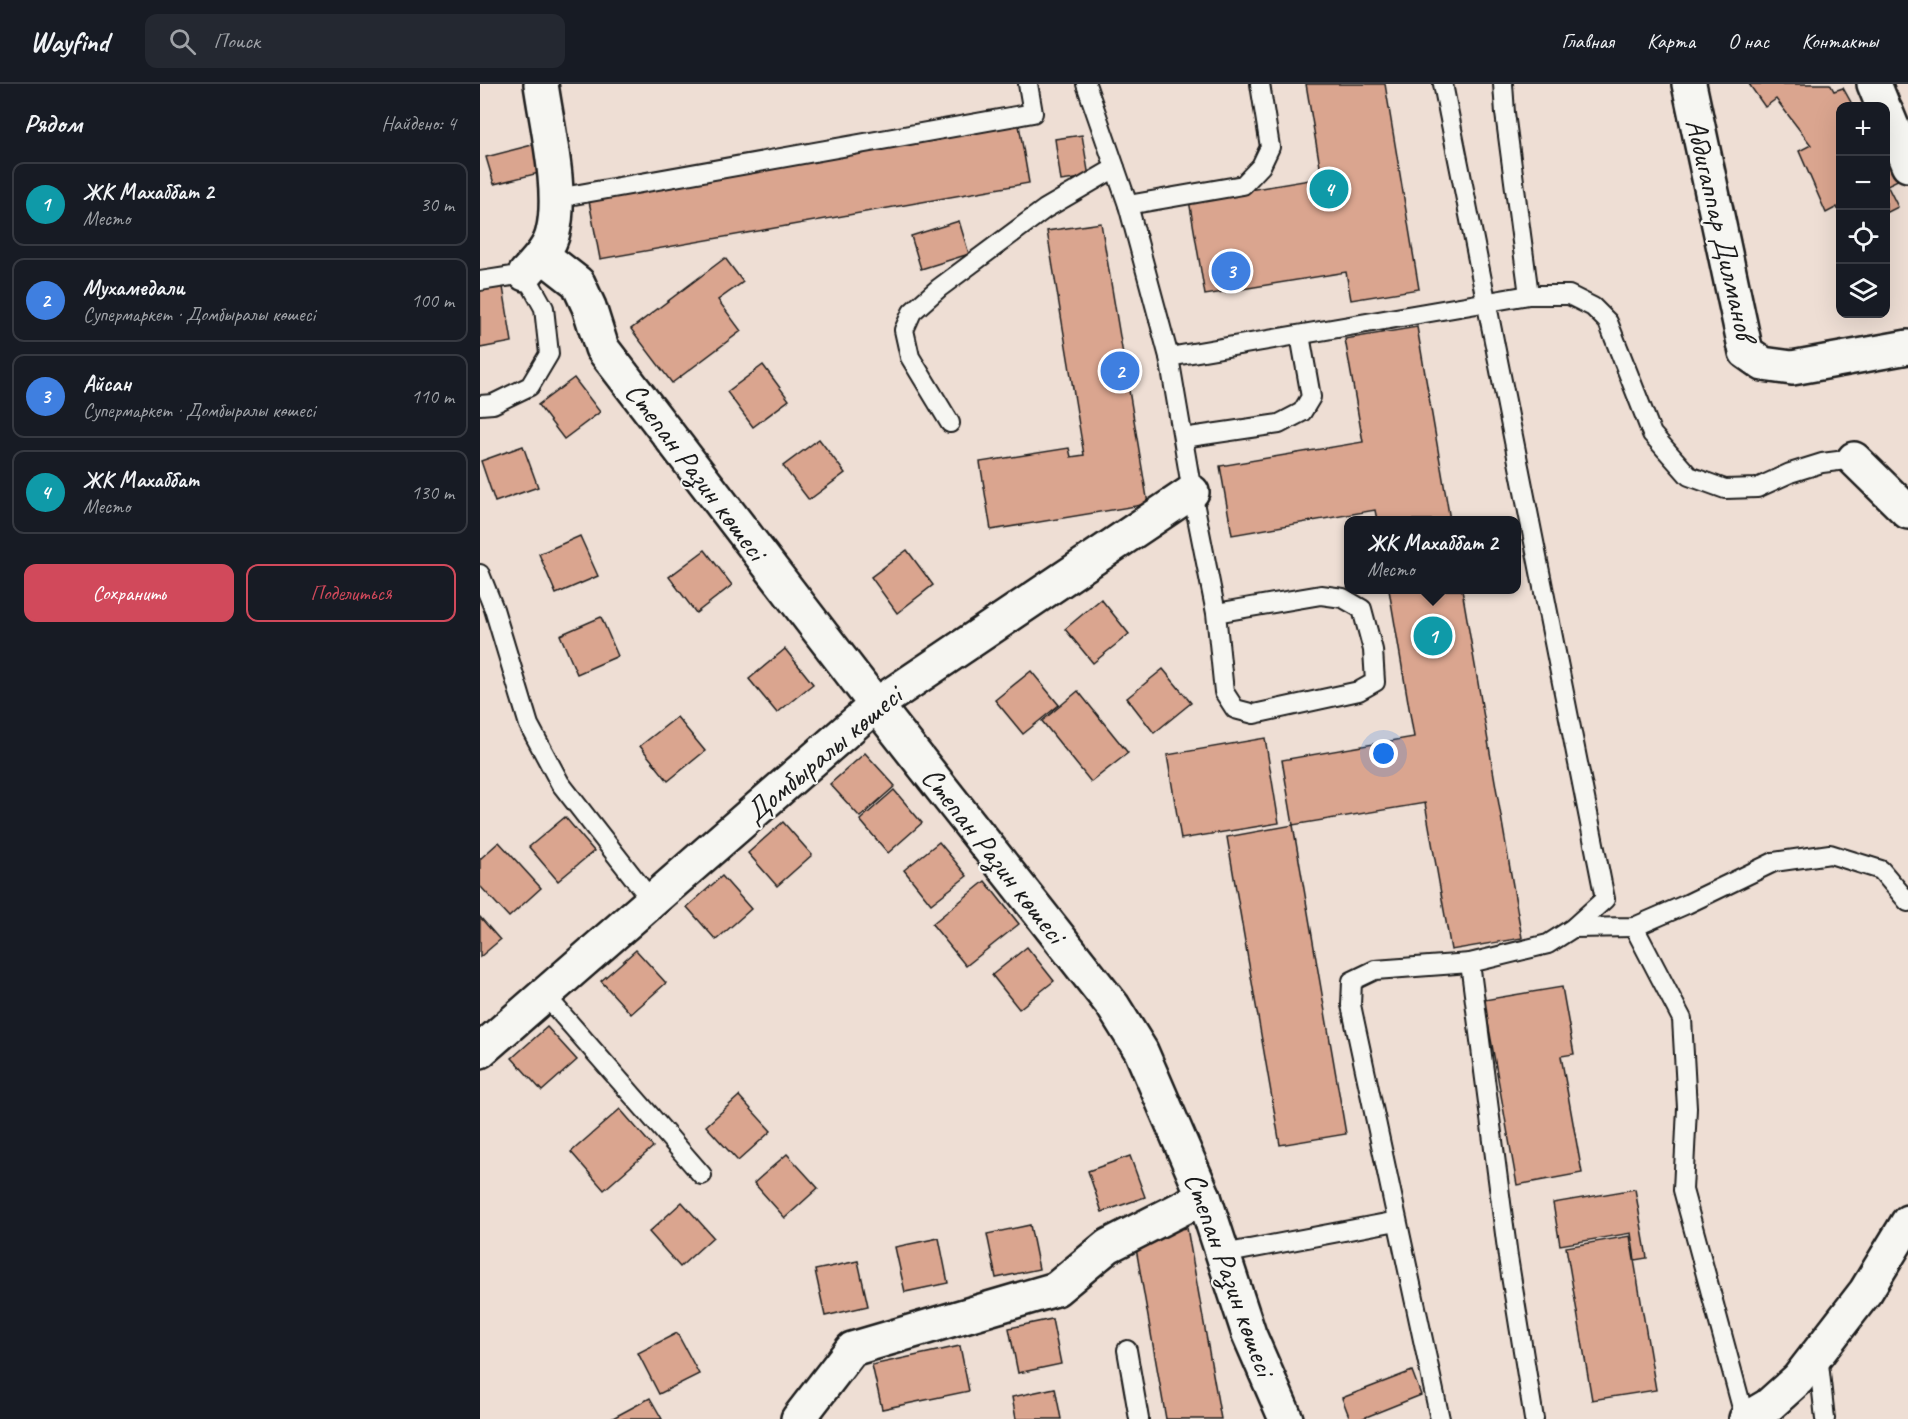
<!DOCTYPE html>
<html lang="ru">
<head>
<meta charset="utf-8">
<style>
  body { margin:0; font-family:Caveat,sans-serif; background:#242831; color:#f1f3f6 }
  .controls { position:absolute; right:18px; top:18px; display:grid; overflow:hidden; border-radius:12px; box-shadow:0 6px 24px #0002 }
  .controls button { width:54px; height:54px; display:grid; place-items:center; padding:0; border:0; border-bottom:2px solid #363941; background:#171b24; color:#f1f3f6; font:30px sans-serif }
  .you { position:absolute; left:904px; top:670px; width:21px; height:21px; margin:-15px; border:4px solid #fff; border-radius:50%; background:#1a73e8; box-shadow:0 0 0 9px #1a73e833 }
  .badge { display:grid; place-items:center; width:39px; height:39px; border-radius:50%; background:#d1495b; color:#fff; font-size:20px; font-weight:700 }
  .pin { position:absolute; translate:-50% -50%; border:3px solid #fff; box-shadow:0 2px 6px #0006 }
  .popup { position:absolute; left:864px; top:432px; width:177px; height:78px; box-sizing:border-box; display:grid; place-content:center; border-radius:12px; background:#171b24; filter:drop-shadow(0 2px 4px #0005); font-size:20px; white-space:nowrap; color:#9ea1a6 }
  .popup b { font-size:22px; color:#f1f3f6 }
  .popup::after { content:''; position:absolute; left:50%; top:100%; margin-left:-12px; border:12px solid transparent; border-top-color:#171b24 }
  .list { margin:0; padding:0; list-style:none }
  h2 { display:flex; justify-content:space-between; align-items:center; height:78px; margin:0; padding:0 24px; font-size:26px }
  h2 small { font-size:20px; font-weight:400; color:#9ea1a6 }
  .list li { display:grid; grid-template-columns:39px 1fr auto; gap:18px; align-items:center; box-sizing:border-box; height:84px; margin:0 12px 12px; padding:0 12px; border:2px solid #363941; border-radius:12px }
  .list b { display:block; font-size:22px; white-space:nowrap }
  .list p { margin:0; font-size:20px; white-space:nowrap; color:#9ea1a6 }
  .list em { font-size:20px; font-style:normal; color:#9ea1a6 }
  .actions { display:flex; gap:12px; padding:18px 24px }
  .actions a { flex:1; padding:14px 0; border:2px solid #d1495b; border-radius:12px; text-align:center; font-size:21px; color:#d1495b }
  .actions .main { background:#d1495b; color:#fff }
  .icon { flex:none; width:33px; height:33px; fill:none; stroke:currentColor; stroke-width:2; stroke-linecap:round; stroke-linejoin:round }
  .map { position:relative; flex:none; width:1428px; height:1335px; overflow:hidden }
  header { display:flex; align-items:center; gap:36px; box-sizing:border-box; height:84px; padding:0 30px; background:#171b24; border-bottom:2px solid #363941 }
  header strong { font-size:28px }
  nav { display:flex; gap:33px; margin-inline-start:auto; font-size:21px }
  .search { width:420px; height:54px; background:#242831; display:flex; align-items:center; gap:15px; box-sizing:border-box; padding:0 21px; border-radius:12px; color:#9ea1a6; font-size:22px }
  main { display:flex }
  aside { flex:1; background:#171b24 }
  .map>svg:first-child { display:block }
  .building { fill:#daa58f; stroke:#1c1c1c; stroke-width:1.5 }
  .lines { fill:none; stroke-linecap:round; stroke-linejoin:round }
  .service-casing { stroke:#1c1c1c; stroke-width:22 }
  .minor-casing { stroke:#1c1c1c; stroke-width:38 }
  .service { stroke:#f6f6f2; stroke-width:18 }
  .minor { stroke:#f6f6f2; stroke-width:33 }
  .labels { text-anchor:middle; stroke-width:4.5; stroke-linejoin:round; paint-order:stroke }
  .street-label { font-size:30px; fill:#1c1c1c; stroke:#f6f6f2 }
</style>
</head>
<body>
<header>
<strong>Wayfind</strong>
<div class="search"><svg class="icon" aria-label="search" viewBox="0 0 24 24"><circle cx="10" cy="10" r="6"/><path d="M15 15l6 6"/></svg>Поиск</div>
<nav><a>Главная</a><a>Карта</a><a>О нас</a><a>Контакты</a></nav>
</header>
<main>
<aside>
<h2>Рядом<small>Найдено: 4</small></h2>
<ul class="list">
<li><span class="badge" style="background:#0f9aa8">1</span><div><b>ЖК Махаббат 2</b><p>Место</p></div><em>30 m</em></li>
<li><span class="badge" style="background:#3f7fe0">2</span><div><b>Мухамедали</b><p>Супермаркет · Домбыралы көшесі</p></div><em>100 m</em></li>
<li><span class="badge" style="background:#3f7fe0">3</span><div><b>Айсан</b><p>Супермаркет · Домбыралы көшесі</p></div><em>110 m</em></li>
<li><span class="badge" style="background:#0f9aa8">4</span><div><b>ЖК Махаббат</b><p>Место</p></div><em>130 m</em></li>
</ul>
<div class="actions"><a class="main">Сохранить</a><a>Поделиться</a></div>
</aside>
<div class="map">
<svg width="1428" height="1335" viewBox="0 0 1428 1335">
  <rect width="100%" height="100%" fill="#eeded4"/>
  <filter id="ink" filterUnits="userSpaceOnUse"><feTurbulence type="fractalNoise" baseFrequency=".0167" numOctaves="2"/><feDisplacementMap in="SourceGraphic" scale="12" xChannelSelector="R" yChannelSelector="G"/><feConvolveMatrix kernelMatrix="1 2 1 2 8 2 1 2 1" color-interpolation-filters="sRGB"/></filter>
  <g filter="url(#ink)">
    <g class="building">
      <polygon points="826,0 905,0 939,205 871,216 866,188 725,211 709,116 842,94"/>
      <polygon points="1269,0 1350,0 1354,7 1363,4 1373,22 1360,22 1360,130 1357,123 1346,129 1319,67 1331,61 1296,15 1285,23"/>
      <polygon points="539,41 549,99 120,175 109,117"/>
      <polygon points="602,51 609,93 581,97 575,55"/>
      <polygon points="56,60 63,88 14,100 6,73"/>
      <polygon points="1406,64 1420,95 1407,101 1418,123 1406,129"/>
      <polygon points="479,137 489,170 441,185 431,152"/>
      <polygon points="621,139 668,420 511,446 500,378 589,364 591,373 604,371 567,147"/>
      <polygon points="245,174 263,198 238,216 261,247 192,299 151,245"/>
      <polygon points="22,197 32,258 0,264 0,201"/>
      <polygon points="937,243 970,436 897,436 895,426 752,451 740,382 883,358 865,255"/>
      <polygon points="283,281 309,316 273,343 247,308"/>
      <polygon points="94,294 120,328 84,355 58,321"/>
      <polygon points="339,355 365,389 329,416 303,382"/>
      <polygon points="43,362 58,403 15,418 1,377"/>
      <polygon points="100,452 118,492 76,510 59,470"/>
      <polygon points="225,466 252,501 216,529 189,493"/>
      <polygon points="427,466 453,501 417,529 391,493"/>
      <polygon points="909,506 982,506 1042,854 971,866 945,719 813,741 802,676 934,653"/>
      <polygon points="621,515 649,550 613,579 585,545"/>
      <polygon points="121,533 138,572 97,590 80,551"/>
      <polygon points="305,565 333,600 297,629 269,595"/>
      <polygon points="683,585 711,619 674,649 647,614"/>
      <polygon points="551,587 579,621 543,650 515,616"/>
      <polygon points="598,607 648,669 611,698 562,637"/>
      <polygon points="197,633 225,667 188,697 160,662"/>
      <polygon points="785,654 799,739 701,755 687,671"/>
      <polygon points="385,669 415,702 380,733 350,700"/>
      <polygon points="414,706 442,739 408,769 380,736"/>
      <polygon points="85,733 114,767 78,797 49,763"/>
      <polygon points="303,738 332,771 297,802 268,769"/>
      <polygon points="813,741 866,1050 800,1061 747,753"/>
      <polygon points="19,758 61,804 29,833 0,802 0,775"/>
      <polygon points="459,758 487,792 451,820 424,786"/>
      <polygon points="242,792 271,825 236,856 207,823"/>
      <polygon points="505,797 539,840 486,882 452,840"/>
      <polygon points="0,833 20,856 0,873"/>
      <polygon points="547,863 574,897 539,925 512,891"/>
      <polygon points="156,866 186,899 151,930 121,897"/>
      <polygon points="1082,903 1094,970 1081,972 1102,1089 1037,1101 1004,916"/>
      <polygon points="67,943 97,976 62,1007 32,974"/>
      <polygon points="259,1012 291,1047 258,1077 226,1042"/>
      <polygon points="140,1025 173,1063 124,1106 91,1068"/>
      <polygon points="307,1070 338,1104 305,1134 274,1099"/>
      <polygon points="650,1072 665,1113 622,1128 608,1087"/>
      <polygon points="1155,1105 1167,1174 1155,1176 1151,1149 1080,1161 1073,1119"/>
      <polygon points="202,1118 233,1153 200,1183 169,1148"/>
      <polygon points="550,1141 559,1185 516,1194 507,1150"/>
      <polygon points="707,1144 741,1335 686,1335 654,1153"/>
      <polygon points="1150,1152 1176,1306 1112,1316 1086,1163"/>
      <polygon points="459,1154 468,1199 425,1208 415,1163"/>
      <polygon points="378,1177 388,1222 345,1232 335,1186"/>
      <polygon points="572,1235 581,1280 538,1289 529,1244"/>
      <polygon points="197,1249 219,1290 179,1310 158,1269"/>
      <polygon points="480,1262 489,1307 402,1325 392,1281"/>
      <polygon points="932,1287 941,1311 881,1335 870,1335 862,1314"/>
      <polygon points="575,1304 581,1335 536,1335 532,1313"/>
      <polygon points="170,1314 182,1335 131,1335"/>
    </g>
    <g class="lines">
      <defs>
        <g id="service">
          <polyline points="606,0 648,121 689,273 1049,211 1089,211 1113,223 1128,238 1172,350 1209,392 1245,405 1277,404 1310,389 1342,379 1374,375"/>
          <polyline points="1023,0 1025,29 1049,211"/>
          <polyline points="77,114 553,29 548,0"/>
          <polyline points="648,121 763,101 781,82 790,63 780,0"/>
          <polyline points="0,197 45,190 64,224 69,270 50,302 13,320 0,321"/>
          <polyline points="689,273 712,408 736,529 744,608 755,625 774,630 879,607 895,598 893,566 882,525 863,514 841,511 736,529"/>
          <polyline points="470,339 430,273 424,246 432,228 459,204 565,125 635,84"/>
          <polyline points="703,354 799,340 822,328 831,313 820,251"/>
          <polyline points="0,490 14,525 49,641 80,699 171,816"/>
          <polyline points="1154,843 1202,935 1207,1024 1203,1106 1265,1335"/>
          <polyline points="1093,844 1154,843 1207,820 1294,778 1350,770 1401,786 1428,818"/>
          <polyline points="990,879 1028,1173 1054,1335"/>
          <polyline points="65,911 222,1091"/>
          <polyline points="743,1170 917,1137"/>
          <polyline points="647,1266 659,1335"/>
          <polyline points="1338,1270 1345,1335"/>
          <polyline points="960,1335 871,921 872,897 895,886 990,879 1068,860 1093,844 1125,815 963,0"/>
        </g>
        <g id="minor">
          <polyline points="1209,0 1266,268 1283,280 1312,284 1428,263"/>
          <polyline points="1394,0 1403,22"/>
          <polyline points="1406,28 1428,81"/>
          <polyline points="62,171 98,199 109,223 122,264 396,621 633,922 661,967 724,1113 769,1250 806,1335"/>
          <path d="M45 190C56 178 70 164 73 148 83 108 67 42 61 0"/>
          <polyline points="1374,375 1428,428"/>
          <polyline points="0,967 396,621 712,408"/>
          <polyline points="318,1335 372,1265 576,1205 628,1162 724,1113"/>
          <polyline points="1266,1335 1288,1322 1318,1295 1386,1207 1428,1138"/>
        </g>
      </defs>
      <use href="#service" class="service-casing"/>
      <use href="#minor" class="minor-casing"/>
      <use href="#service" class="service"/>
      <use href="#minor" class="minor"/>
    </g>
  </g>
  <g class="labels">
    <g class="street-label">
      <text transform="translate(1241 145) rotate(77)" y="10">Абдигаппар Дилманов</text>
      <text transform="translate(216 387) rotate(53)" y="10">Степан Разин көшесі</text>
      <text transform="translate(343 670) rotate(-40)" y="10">Домбыралы көшесі</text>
      <text transform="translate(514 771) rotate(52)" y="10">Степан Разин көшесі</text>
      <text transform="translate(750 1190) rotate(70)" y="10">Степан Разин көшесі</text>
    </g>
  </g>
</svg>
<div class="controls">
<button>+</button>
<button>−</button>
<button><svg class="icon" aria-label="locate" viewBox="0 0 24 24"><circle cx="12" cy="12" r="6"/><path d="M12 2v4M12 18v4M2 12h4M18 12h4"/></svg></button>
<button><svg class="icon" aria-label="layers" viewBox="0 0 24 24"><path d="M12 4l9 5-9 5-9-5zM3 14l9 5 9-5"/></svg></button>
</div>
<div class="you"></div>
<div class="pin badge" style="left:953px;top:552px;background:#0f9aa8">1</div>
<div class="popup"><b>ЖК Махаббат 2</b>Место</div>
<div class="pin badge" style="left:640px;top:287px;background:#3f7fe0">2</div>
<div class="pin badge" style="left:751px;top:187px;background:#3f7fe0">3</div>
<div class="pin badge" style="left:849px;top:105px;background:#0f9aa8">4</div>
</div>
</main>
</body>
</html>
